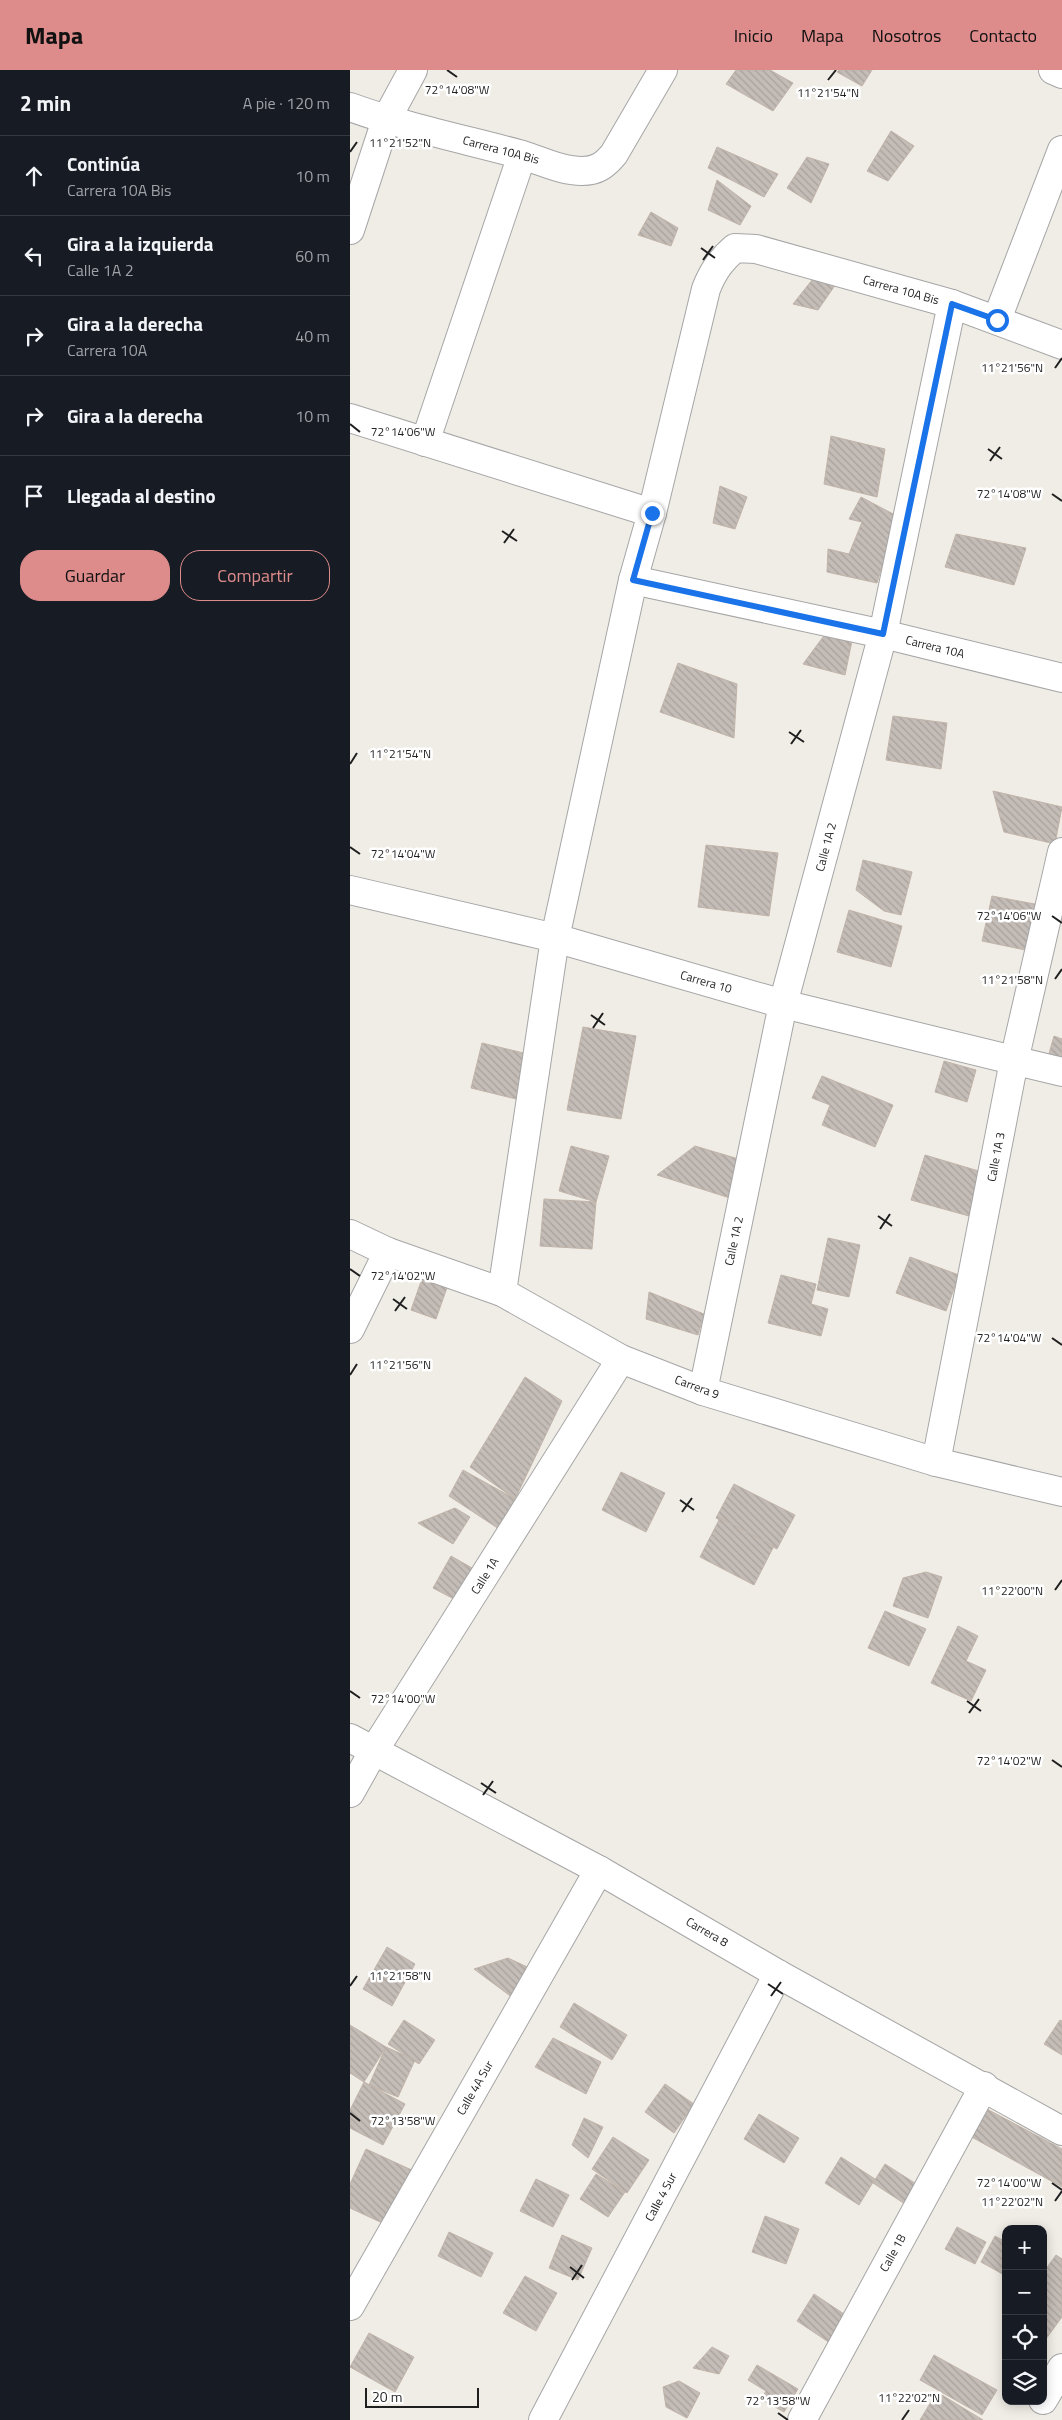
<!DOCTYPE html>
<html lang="es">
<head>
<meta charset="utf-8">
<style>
  body { margin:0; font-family:"Titillium Web",sans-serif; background:#20242c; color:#f1f3f6 }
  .controls { position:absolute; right:15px; bottom:15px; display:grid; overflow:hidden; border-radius:10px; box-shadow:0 2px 12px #0003 }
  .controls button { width:45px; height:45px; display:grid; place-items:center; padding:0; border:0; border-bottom:1px solid #363941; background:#171b24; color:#f1f3f6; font:25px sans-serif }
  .scale { position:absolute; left:15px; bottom:12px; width:114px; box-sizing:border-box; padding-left:5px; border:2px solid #1f1f1f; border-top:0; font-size:14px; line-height:18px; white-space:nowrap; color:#1f1f1f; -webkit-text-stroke:4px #fff; paint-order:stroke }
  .stop { position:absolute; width:15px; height:15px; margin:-11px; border:4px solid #1a73e8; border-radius:50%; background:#fff }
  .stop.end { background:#1a73e8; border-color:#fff; box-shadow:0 1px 5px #0008 }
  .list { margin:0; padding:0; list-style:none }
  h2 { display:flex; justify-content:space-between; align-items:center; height:65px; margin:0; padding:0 20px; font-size:21px }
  h2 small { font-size:16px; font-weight:400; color:#9ea1a6 }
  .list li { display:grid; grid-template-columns:32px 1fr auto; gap:15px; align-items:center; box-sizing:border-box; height:80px; padding:0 20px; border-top:1px solid #363941 }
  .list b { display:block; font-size:19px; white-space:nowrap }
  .list p { margin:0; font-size:16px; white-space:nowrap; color:#9ea1a6 }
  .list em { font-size:16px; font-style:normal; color:#9ea1a6 }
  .actions { display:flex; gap:10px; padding:15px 20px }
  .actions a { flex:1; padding:11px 0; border:1px solid #de8b8b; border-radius:20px; text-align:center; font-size:18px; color:#de8b8b }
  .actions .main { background:#de8b8b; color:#111 }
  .icon { flex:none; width:28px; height:28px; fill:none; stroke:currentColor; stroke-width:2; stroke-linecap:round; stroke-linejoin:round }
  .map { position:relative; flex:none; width:712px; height:2350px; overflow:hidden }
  header { display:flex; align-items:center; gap:30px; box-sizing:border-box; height:70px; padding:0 25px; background:#de8b8b; color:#111 }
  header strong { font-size:24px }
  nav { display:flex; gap:28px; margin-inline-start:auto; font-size:18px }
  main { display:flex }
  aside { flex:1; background:#171b24 }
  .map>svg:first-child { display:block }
  .building { fill:url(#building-back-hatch); stroke:#c1b4a9 }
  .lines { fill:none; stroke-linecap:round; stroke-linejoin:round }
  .minor-casing { stroke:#a6a6a6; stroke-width:30 }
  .minor { stroke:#fff; stroke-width:28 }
  .route { stroke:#1a73e8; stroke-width:6 }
  .ticks { fill:none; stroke:#1f1f1f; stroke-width:2 }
  .labels { text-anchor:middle; stroke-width:5; stroke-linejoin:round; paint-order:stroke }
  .street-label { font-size:12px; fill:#1f1f1f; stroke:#fff }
  .ticks-label { font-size:12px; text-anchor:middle; fill:#1f1f1f; stroke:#fff; stroke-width:5; stroke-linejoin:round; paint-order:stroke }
</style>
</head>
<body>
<header>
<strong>Mapa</strong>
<nav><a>Inicio</a><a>Mapa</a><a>Nosotros</a><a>Contacto</a></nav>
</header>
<main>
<aside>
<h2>2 min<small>A pie · 120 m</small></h2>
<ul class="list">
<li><svg class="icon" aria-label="ahead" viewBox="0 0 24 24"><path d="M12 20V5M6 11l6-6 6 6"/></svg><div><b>Continúa</b><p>Carrera 10A Bis</p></div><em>10 m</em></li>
<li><svg class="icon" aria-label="left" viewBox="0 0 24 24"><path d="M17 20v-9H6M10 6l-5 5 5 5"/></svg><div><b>Gira a la izquierda</b><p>Calle 1A 2</p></div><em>60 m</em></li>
<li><svg class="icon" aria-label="right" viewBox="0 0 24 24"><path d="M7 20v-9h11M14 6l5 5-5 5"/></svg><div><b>Gira a la derecha</b><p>Carrera 10A</p></div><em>40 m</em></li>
<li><svg class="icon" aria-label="right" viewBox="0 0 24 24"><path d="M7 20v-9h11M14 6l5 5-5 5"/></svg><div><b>Gira a la derecha</b></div><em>10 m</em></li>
<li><svg class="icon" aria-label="arrive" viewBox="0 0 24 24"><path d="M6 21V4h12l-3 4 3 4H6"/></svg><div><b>Llegada al destino</b></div></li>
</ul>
<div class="actions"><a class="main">Guardar</a><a>Compartir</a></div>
</aside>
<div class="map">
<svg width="712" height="2350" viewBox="0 0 712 2350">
  <defs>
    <pattern id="building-back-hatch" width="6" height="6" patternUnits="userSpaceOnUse" patternTransform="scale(1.25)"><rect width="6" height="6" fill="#c4bcb6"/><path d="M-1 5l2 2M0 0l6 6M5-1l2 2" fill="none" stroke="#a8a19c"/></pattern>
  </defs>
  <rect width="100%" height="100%" fill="#f0ede6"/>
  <g class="building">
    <polygon points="386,0 420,0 443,13 423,41 376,14"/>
    <polygon points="489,0 522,0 512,16 487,2"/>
    <polygon points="541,61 564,76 538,111 517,101"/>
    <polygon points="367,77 428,104 414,127 358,98"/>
    <polygon points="457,87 479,94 461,133 437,118"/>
    <polygon points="367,110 401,136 390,155 358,140"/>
    <polygon points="301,142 328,158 321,176 288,165"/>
    <polygon points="462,210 486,214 468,240 443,234"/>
    <polygon points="481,366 535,379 527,427 474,414"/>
    <polygon points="370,416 397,427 385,459 363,453"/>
    <polygon points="511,427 547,446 527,513 477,502 478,479 499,484 512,452 499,449"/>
    <polygon points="606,464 676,478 664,515 595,497"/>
    <polygon points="476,563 503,566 495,605 453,594"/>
    <polygon points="328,593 387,614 384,668 310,642"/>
    <polygon points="543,646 597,653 591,699 536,690"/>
    <polygon points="643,721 712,737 705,774 654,762"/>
    <polygon points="356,775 428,783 419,846 348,837"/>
    <polygon points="513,790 562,802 551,845 534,841 506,820"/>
    <polygon points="642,826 690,835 680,881 632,871"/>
    <polygon points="499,840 552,856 541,897 487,882"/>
    <polygon points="233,957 286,966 271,1049 217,1040"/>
    <polygon points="704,966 712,969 712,992 698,987"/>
    <polygon points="132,973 182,985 170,1030 121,1018"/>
    <polygon points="594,991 626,1000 617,1032 585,1022"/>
    <polygon points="472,1006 543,1035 525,1077 472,1055 480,1035 462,1028"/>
    <polygon points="221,1076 259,1086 246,1132 209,1121"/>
    <polygon points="345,1076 392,1090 380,1128 307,1105"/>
    <polygon points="575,1085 632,1102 619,1146 561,1130"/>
    <polygon points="194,1129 246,1132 242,1179 190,1176"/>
    <polygon points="478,1168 510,1175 499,1227 467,1220"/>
    <polygon points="560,1187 609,1205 596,1241 546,1223"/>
    <polygon points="74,1203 99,1212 86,1249 61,1240"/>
    <polygon points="431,1205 466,1214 461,1234 478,1239 471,1266 418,1253"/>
    <polygon points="299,1222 354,1244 348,1265 296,1249"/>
    <polygon points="175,1307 212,1331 165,1429 120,1397"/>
    <polygon points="113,1400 165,1429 149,1459 99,1426"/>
    <polygon points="271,1402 315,1423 296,1462 252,1440"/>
    <polygon points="384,1414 445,1445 427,1479 366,1448"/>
    <polygon points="105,1438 120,1447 103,1474 68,1453"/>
    <polygon points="370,1448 424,1476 404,1515 350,1487"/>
    <polygon points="101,1486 122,1498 104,1529 83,1518"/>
    <polygon points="576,1502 592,1507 578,1548 543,1536 553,1508"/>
    <polygon points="535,1541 576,1559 559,1596 518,1578"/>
    <polygon points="608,1556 628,1566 616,1591 636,1600 621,1631 581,1613"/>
    <polygon points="37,1877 65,1894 42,1936 13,1919"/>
    <polygon points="158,1888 186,1901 167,1931 124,1899"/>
    <polygon points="224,1933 277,1965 262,1990 210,1957"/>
    <polygon points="54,1950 85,1970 69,1994 38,1974"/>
    <polygon points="710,1950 712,1951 712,1985 694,1974"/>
    <polygon points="0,1955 36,1977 14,2012 0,2003"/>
    <polygon points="203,1968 251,1992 236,2024 185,1997"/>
    <polygon points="36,1977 65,1990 48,2027 19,2015"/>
    <polygon points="14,2012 55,2034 33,2075 0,2058 0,2040"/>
    <polygon points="315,2014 344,2034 324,2063 295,2042"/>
    <polygon points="633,2037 712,2079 712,2117 618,2065"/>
    <polygon points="409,2044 449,2068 434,2093 394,2069"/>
    <polygon points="234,2048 253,2057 238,2088 222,2075"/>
    <polygon points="263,2067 299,2090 277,2123 242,2099"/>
    <polygon points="16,2079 66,2102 41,2157 0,2138 0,2114"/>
    <polygon points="491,2087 525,2109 509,2135 475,2113"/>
    <polygon points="535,2094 571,2117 558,2136 523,2113"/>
    <polygon points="246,2104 275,2122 258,2147 230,2129"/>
    <polygon points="186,2109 219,2125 203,2157 170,2141"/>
    <polygon points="415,2146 449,2159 436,2194 402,2182"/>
    <polygon points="607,2157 636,2172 625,2194 595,2179"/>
    <polygon points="99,2162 143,2183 131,2207 88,2186"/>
    <polygon points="212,2165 242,2178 228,2210 199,2198"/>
    <polygon points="645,2166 656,2172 656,2206 631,2192"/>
    <polygon points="706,2185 712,2189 712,2241 693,2227 693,2203"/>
    <polygon points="175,2206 207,2223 186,2261 153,2243"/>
    <polygon points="464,2224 497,2246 480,2273 447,2251"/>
    <polygon points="693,2227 712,2241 712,2247 693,2273"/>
    <polygon points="19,2263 64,2287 45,2322 0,2297"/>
    <polygon points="362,2277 379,2286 369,2304 343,2298"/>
    <polygon points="584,2285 647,2320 632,2345 570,2310"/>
    <polygon points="407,2295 448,2319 434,2342 411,2329 416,2321 398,2310"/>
    <polygon points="329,2311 350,2323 337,2348 316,2337 313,2317"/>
    <polygon points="587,2322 633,2350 570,2350"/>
  </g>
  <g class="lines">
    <defs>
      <g id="minor">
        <polyline points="703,0 712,4"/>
        <path d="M0 37C55 57 113 69 169 84 190 90 211 101 232 101 247 101 255 95 264 84L313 0"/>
        <polyline points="0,160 36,50 63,0"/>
        <polyline points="647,249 712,80"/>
        <polyline points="0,348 302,443"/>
        <polyline points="75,372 172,85"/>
        <polyline points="283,510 533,564 712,608"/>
        <polyline points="0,820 205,868 433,934 712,1002"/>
        <polyline points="0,1164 38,1182 152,1222 271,1289 353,1321 586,1392 712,1422"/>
        <path d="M152 1222 205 868 283 510 302 443 356 219C363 201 371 190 385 178L406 179 602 234 712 275"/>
        <polyline points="0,1259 38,1182"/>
        <polyline points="353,1321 433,934 533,564 602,234"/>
        <polyline points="586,1392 664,991 712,782"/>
        <polyline points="0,1668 249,1800 428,1904 712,2061"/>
        <polyline points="0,1723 23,1682 271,1289"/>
        <polyline points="0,2236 249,1800"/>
        <polyline points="693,2330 712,2298"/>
        <polyline points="193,2350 428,1904"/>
        <polyline points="452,2350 634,2016"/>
      </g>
    </defs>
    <use href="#minor" class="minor-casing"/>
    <use href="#minor" class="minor"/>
  </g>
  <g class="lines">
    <polyline class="route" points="302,443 283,510 533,564 602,234 647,250"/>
  </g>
  <path class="ticks" d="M97 0 107 7M478 10 486 0M0 82 7 72M351 178 365 188M353 190 363 176M705 298 712 288M0 354 10 362M638 379 652 389M640 391 650 377M702 424 712 431M152 461 167 471M154 473 164 459M439 662 454 672M441 674 451 660M0 694 7 683M0 777 10 784M702 846 712 853M705 909 712 899M241 945 255 955M243 958 253 943M528 1146 542 1156M530 1159 540 1144M0 1199 10 1206M43 1229 57 1239M45 1241 55 1227M702 1268 712 1275M0 1305 7 1294M330 1430 344 1440M332 1442 342 1428M705 1520 712 1510M0 1621 10 1628M617 1631 631 1641M619 1643 629 1629M702 1690 712 1697M131 1713 146 1723M133 1725 143 1711M418 1914 433 1924M0 1916 7 1906M421 1926 431 1912M0 2043 10 2051M702 2113 712 2120M705 2131 712 2121M220 2197 234 2208M222 2210 232 2195M428 2343 438 2350M552 2350 559 2340"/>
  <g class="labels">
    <g class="street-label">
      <text transform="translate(151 80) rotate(15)" y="4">Carrera 10A Bis</text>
      <text transform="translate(551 220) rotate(16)" y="4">Carrera 10A Bis</text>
      <text transform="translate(585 577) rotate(14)" y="4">Carrera 10A</text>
      <text transform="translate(476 777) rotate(-75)" y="4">Calle 1A 2</text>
      <text transform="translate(356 912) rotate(16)" y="4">Carrera 10</text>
      <text transform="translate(646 1087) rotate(-79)" y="4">Calle 1A 3</text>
      <text transform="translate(384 1171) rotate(-78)" y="4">Calle 1A 2</text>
      <text transform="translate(347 1317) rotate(20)" y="4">Carrera 9</text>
      <text transform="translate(135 1506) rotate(-58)" y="4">Calle 1A</text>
      <text transform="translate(357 1862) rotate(30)" y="4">Carrera 8</text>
      <text transform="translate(125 2018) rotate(-60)" y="4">Calle 4A Sur</text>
      <text transform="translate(311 2127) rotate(-62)" y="4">Calle 4 Sur</text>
      <text transform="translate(543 2183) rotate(-61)" y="4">Calle 1B</text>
    </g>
  </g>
  <g class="ticks-label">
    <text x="107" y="24">72°14'08"W</text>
    <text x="478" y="27">11°21'54"N</text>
    <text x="50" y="77">11°21'52"N</text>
    <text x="662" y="302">11°21'56"N</text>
    <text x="53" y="366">72°14'06"W</text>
    <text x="659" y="428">72°14'08"W</text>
    <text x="50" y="688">11°21'54"N</text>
    <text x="53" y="788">72°14'04"W</text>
    <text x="659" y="850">72°14'06"W</text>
    <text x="662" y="914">11°21'58"N</text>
    <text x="53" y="1210">72°14'02"W</text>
    <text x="659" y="1272">72°14'04"W</text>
    <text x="50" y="1299">11°21'56"N</text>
    <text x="662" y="1525">11°22'00"N</text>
    <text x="53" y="1633">72°14'00"W</text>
    <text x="659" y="1695">72°14'02"W</text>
    <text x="50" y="1910">11°21'58"N</text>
    <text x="53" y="2055">72°13'58"W</text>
    <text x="659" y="2117">72°14'00"W</text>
    <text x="662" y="2136">11°22'02"N</text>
    <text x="559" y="2332">11°22'02"N</text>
    <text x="428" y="2335">72°13'58"W</text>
  </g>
</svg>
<div class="controls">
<button>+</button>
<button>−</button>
<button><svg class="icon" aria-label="locate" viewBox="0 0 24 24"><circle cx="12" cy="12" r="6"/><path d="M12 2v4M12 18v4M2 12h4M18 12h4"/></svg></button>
<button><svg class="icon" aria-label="layers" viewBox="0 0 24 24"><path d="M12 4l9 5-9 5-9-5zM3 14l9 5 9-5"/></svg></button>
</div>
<div class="scale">20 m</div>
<div class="stop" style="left:647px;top:250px"></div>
<div class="stop end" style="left:302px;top:443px"></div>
</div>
</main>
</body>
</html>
